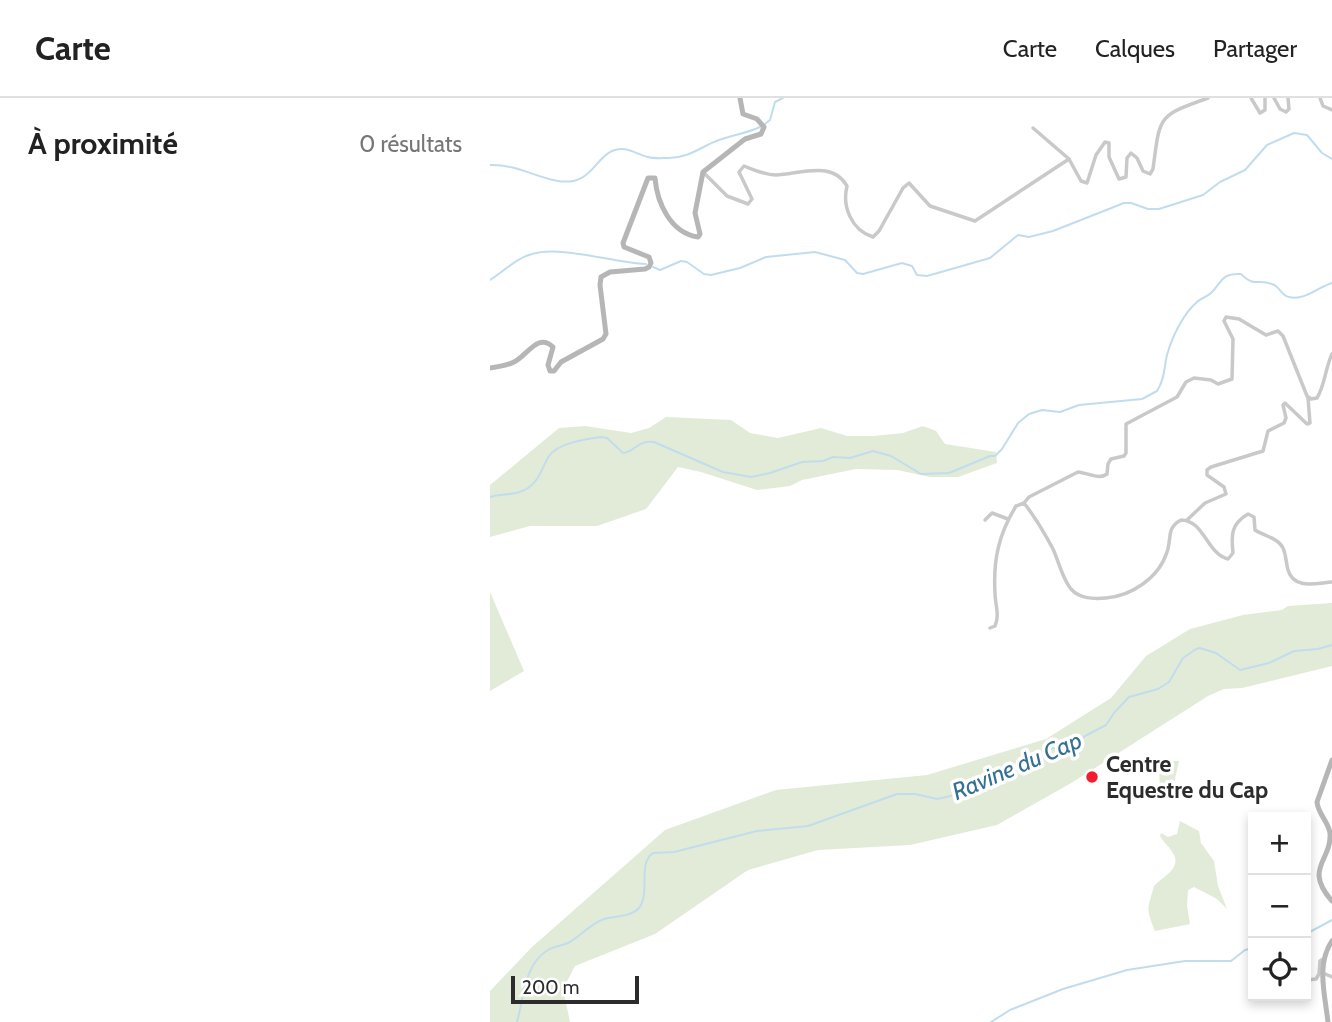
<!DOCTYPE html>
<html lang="fr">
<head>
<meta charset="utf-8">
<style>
  body { margin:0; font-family:Cabin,sans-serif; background:#f2f2f2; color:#222 }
  .controls { position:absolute; right:21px; bottom:21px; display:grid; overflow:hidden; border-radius:0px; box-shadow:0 4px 10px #0003 }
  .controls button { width:63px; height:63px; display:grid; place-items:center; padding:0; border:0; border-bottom:2px solid #e0e0e0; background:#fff; color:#222; font:35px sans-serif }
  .scale { position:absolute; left:21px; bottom:18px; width:128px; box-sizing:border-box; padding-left:7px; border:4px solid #2c2c2c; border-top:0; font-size:19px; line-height:24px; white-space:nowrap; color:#2c2c2c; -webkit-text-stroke:5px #fff; paint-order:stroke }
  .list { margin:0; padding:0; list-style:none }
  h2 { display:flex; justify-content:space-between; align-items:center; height:91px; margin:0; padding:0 28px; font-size:30px }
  h2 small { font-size:23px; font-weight:400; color:#767676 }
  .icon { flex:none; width:38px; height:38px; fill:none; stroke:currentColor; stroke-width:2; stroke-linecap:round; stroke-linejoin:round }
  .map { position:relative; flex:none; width:842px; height:924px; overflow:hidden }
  header { display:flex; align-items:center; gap:42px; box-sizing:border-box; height:98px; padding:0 35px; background:#fff; border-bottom:2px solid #e0e0e0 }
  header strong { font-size:33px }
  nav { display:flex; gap:38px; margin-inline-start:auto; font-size:24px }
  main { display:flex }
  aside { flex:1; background:#fff }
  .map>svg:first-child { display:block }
  .green { fill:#e2ebd7 }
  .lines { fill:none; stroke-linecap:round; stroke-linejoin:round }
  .stream { stroke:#c1dded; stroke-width:2 }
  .street { stroke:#c9c9c9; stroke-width:3.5 }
  .secondary { stroke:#b6b6b6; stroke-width:5 }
  .poi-dot { fill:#f41d2f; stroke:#fff; stroke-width:2.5 }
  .labels { text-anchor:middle; stroke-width:7; stroke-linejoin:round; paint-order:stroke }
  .poi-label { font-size:23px; font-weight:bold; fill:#2c2c2c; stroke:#fff; text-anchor:start }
  .water-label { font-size:24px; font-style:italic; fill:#347094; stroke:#fff }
</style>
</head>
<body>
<header>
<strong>Carte</strong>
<nav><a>Carte</a><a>Calques</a><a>Partager</a></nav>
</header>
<main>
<aside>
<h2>À proximité<small>0 résultats</small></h2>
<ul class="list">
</ul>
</aside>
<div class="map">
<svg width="842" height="924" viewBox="0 0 842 924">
  <rect width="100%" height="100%" fill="#fff"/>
  <g class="green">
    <polygon points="176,319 241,322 260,335 288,340 331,330 357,338 383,338 413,335 433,328 446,333 455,346 506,354 507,365 468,379 440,379 407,372 366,371 312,382 300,388 267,392 211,374 188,369 156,411 107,428 40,428 0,439 0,387 69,330 95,328 141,335 159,330"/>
    <polygon points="0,494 34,573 0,593"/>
    <polygon points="842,505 842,568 752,590 734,591 718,598 583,684 507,727 420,747 328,752 258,772 165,836 85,868 73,891 80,924 0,924 0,893 42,849 175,732 286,692 437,677 556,641 621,600 656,558 700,531 753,517 792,512 798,508"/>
    <polygon points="678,663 689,663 681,699 670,698 669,665 674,666"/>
    <path d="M690 723 709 733 711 745 724 763 728 788 737 811 727 801 704 789 698 792 697 808 700 826 665 833C655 808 658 811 664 788 672 779 691 771 684 757 680 749 674 745 670 738L671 735 678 739 687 736Z"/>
  </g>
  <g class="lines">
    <g class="stream">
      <polyline points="275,26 280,22 285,4 293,0"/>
      <path d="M0 67C25 66 45 79 68 83 101 88 104 61 122 53 136 47 145 56 158 59 164 61 173 60 179 60 199 60 212 48 229 42 242 37 258 35 270 29"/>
      <polyline points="163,169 170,172 191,163 197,164 214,176 221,177 250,170 276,159 325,154 355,162 367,175 373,176 412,165 422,168 427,177 437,178 500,160 528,137 539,139 563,133 634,105 641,105 658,111 669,111 713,97 730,84 755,72 777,47 804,35 817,37 832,55 842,61"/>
      <path d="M0 182C13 174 26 160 42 156 72 147 123 165 156 166"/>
      <path d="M0 399C13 395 26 398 38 390 50 382 52 369 59 358 68 345 96 341 111 339L117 340 133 355C145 354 147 342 164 344L233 374 261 379 280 375 312 364 333 363 343 359 360 360 383 353 401 358 431 376 459 375 500 358H505L512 351 528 325 539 316 552 312 570 314 589 307 652 301 667 293C675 281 674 269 677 257 682 239 693 216 707 204 711 200 717 199 721 195 732 185 730 175 751 176 765 190 767 180 782 186 790 188 791 198 799 199 815 203 828 189 842 185"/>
      <polyline points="816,836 842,822"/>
      <path d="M27 924C34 900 34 866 58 852 64 848 71 848 78 845 91 838 100 826 114 821 124 818 141 819 149 810 161 794 147 766 163 755L184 754 267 733 318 728 407 696H425L447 701 469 696 513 676 532 664H539L548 659 554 652 587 645 595 638 616 627 624 615 639 599 668 591 679 584 693 560 706 551 710 550 726 555 750 572 779 565 804 553 828 551 842 547"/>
      <polyline points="501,924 520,912 573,891 637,872 695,863 741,863 755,852 763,850"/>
    </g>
    <g class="street">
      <polyline points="761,0 770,15 775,12 775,0"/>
      <polyline points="784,0 790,11 796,14 799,11 798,0"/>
      <polyline points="830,0 833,8 842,12"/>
      <polyline points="543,30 579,61"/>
      <path d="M213 74 237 98 258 106 262 101 249 74 254 68C264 72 275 77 286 77 310 76 342 62 357 88 352 108 361 132 383 139L389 133 413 90 419 85 440 108 485 123 579 61 591 83 597 85 606 57 615 44 619 45V59L629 81 636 79 637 60 641 55 647 60 653 73 660 76 663 71C670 18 667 18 718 0"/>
      <path d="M534 405 539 399 588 374C598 375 609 382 617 376L618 366 621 361 634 358 636 355V326L687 299 696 284 704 280 721 282 728 286 742 281 743 241 734 223 736 219 749 221 776 237 788 233 793 238 817 298 821 301 827 300C835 287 835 271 842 256"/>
      <polyline points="495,422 502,415 518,421"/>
      <polyline points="697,422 715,405 736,396 734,389 717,377 717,372 721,369 773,353 778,333 794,325 796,320 793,307 795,305 817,326 820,325 818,300"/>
      <path d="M500 530 505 528C510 517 505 506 505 495 503 461 509 436 526 408L534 405C545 419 555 436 563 451 569 464 572 480 581 491 590 501 603 501 616 500 641 498 669 480 677 454 682 440 676 430 691 422 714 422 717 456 738 461L743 455C741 437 741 426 758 416L764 419 765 432C774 438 788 440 793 450 796 456 796 465 798 472 804 492 826 485 842 484"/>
      <polyline points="833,875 842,879"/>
      <polyline points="816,882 826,881 829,876 830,863 833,861"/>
    </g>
    <g class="secondary">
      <path d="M0 270C8 269 16 268 24 264 37 258 48 234 63 249L58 267 60 273H64L71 264 113 241 116 236 110 187 111 179 120 174 155 171 159 169 161 165 159 159 134 149 133 145 158 80H165C167 104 180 135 208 139L210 136 205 115 213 74 255 41 271 36 274 29 267 21 253 16 250 0"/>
      <path d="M842 662 827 704C828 716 838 723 840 735 842 763 813 770 842 803"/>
      <path d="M838 924C835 897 826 866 842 843"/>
    </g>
  </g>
  <circle class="poi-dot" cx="602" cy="679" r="7"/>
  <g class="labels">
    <g class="poi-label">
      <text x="616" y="674">Centre<tspan x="616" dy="26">Equestre du Cap</tspan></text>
    </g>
    <g class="water-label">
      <text transform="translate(527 668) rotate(-23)" y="8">Ravine du Cap</text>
    </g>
  </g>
</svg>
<div class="controls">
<button>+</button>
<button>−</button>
<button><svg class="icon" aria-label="locate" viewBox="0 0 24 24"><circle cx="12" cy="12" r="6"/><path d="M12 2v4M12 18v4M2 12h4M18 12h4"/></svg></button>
</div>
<div class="scale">200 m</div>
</div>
</main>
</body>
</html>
